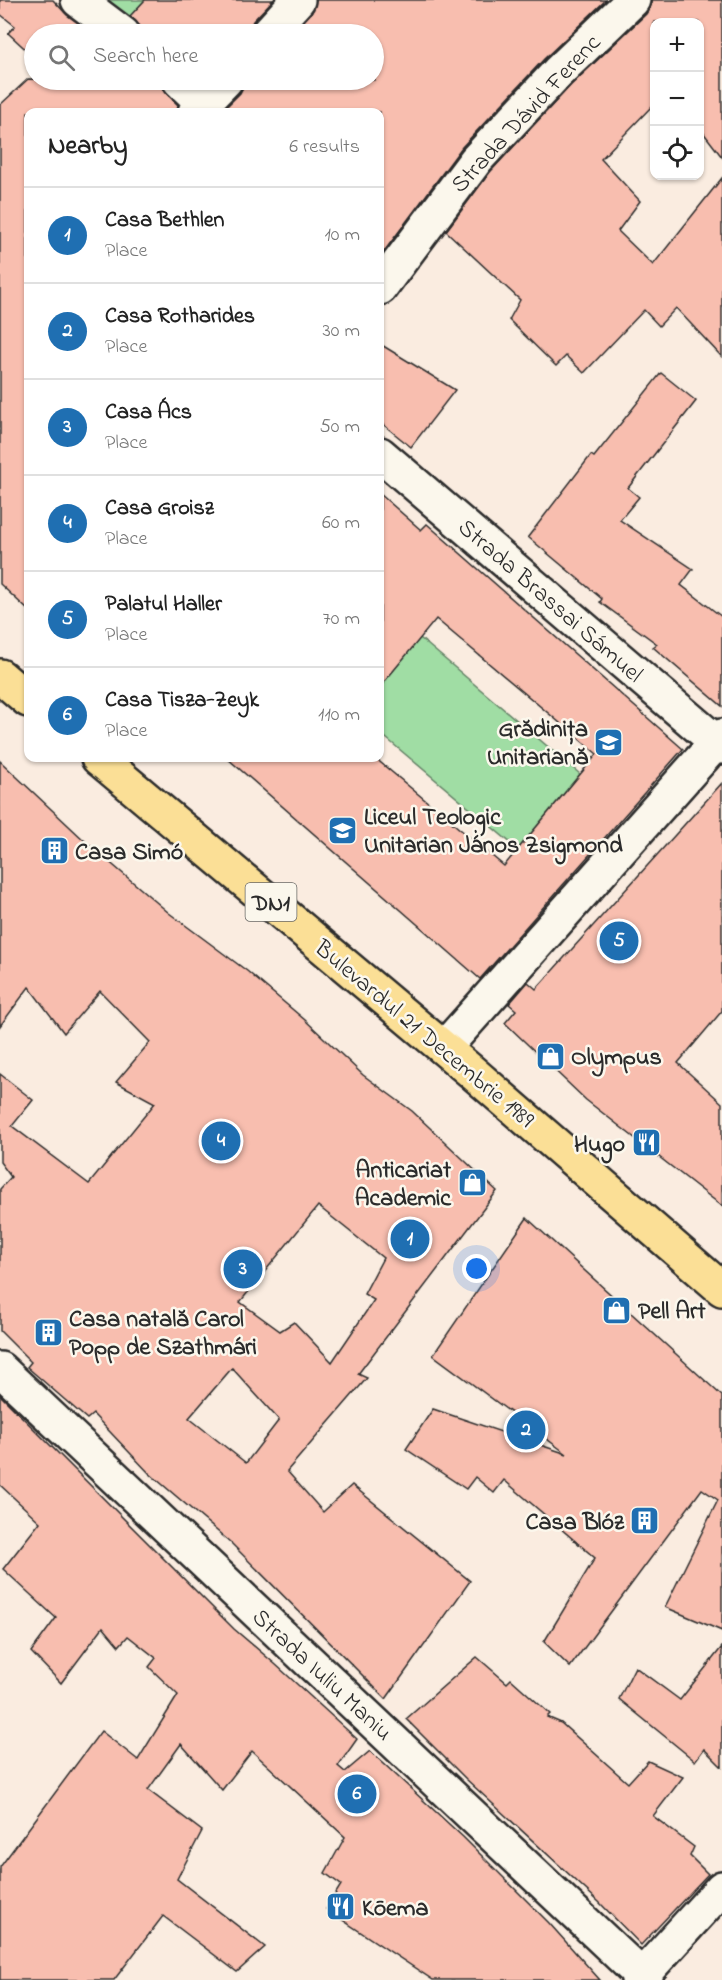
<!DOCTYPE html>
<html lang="en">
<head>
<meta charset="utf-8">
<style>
  body { margin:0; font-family:"Indie Flower",sans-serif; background:#f6f6f6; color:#222 }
  .controls { position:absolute; right:18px; top:18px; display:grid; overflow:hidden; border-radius:12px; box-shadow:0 2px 4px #0004 }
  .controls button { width:54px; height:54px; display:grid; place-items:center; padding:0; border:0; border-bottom:2px solid #e0e0e0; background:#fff; color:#222; font:30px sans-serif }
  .you { position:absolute; left:477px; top:1269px; width:21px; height:21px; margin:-15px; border:4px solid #fff; border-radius:50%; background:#1a73e8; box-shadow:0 0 0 9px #1a73e833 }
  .badge { display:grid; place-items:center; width:39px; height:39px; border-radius:50%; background:#1f6fb2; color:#fff; font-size:20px; font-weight:700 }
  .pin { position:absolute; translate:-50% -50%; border:3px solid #fff; box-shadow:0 2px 6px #0006 }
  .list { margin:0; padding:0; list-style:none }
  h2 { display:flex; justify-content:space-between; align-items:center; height:78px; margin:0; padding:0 24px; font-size:26px }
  h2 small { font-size:20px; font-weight:400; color:#767676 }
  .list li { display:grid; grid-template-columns:39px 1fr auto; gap:18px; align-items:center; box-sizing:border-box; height:96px; padding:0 24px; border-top:2px solid #e0e0e0 }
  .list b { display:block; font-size:22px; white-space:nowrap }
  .list p { margin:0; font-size:20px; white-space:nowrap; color:#767676 }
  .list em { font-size:20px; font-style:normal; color:#767676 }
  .icon { flex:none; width:33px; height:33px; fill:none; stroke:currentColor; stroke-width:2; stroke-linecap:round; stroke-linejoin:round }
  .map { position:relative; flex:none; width:722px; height:1980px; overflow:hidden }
  .search { position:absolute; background:#fff; box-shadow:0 2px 4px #0004; left:24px; top:24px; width:360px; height:66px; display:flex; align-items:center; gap:15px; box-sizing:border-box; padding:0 21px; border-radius:33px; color:#767676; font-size:22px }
  .panel { position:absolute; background:#fff; box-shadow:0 2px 4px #0004; left:24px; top:108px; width:360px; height:654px; border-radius:12px }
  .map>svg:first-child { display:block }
  .green { fill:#a0dda4; stroke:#668468; stroke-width:1.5 }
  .building { fill:#f8beaf; stroke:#2b2b2b; stroke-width:1.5; fill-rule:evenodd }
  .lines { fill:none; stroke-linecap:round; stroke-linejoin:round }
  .street-casing { stroke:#2b2b2b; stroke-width:38 }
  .primary-casing { stroke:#2b2b2b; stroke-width:38 }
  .street { stroke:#fbf7ec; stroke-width:33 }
  .primary { stroke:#fbdf96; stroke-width:33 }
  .labels { text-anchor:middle; stroke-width:5; stroke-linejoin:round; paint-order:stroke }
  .shield { fill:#fbf7ec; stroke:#696865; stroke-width:1.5 }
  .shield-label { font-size:22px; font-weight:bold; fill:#2b2b2b }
  .street-label { font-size:24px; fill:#2b2b2b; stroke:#fbf7ec }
  .poi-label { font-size:24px; font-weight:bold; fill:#2b2b2b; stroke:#fbf7ec; text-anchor:start }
</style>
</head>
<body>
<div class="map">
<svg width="722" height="1980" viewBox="0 0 722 1980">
  <rect width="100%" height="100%" fill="#faece0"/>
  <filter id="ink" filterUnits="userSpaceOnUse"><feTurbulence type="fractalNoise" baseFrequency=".0167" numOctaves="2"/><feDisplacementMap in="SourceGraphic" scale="12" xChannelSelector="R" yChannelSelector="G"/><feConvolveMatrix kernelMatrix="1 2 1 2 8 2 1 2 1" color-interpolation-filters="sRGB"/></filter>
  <g filter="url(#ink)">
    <g class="green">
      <polygon points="105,0 145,0 127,20"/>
      <polygon points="420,638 580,774 518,849 380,733 380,687"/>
    </g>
    <g class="building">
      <polygon points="0,0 53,0 67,15 93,34 34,34 34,57 8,33 15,26 0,14"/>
      <polygon points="145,0 273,0 253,21 249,29 249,34 141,34 140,26 130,16"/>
      <polygon points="316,0 606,0 544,59 462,147 380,257 380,112 221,112 240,93 244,85 244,80 374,80 374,34 292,34 312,12"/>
      <polygon points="651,0 722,0 722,157 699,127 699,22 654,22 654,104 601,159 640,201 618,231 653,265 722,178 722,357 676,308 659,326 644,310 584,373 566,356 556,366 509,320 520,300 446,231 490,172 571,85 646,14 651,6"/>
      <polygon points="28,79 161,80 161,86 166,93 178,105 177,112 28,112 28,610 0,584 0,105"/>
      <polygon points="380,344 455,390 411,447 380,422"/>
      <polygon points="661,373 696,401 628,488 639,497 620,520 693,569 681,585 722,617 722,706 653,647 657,644 600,602 602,599 528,537 591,455 594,457"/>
      <polygon points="380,494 421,530 427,524 683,749 480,979 227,758 375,758 504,866 597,754 436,619 380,687"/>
      <path d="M0 761 86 842 169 913 247 971 305 1020 363 1075 412 1111 497 1191 358 1374 367 1378 287 1471 323 1512 352 1485 470 1581 386 1699 230 1542 149 1473 93 1414 87 1419 27 1367 31 1362 0 1331V1189L11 1177 0 1162V1074L33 1100 12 1126 89 1184 155 1103 116 1082 150 1042 100 991 64 1033 29 987 0 1026ZM318 1206 383 1258 364 1294 374 1300 332 1362 294 1322 280 1331 240 1302ZM232 1368 279 1420 246 1463 189 1418Z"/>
      <polygon points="722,783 722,1011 678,1063 722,1103 722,1206 586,1100 505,1023 516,1010 509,1004 528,982 536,989"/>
      <polygon points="527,1218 722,1396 722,1631 665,1607 718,1500 702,1489 570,1667 544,1642 595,1558 504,1480 494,1493 475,1477 466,1489 406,1449 433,1409 567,1454 433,1355"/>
      <polygon points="0,1395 234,1629 275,1664 357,1739 338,1766 345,1772 370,1751 463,1837 549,1923 600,1980 433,1980 326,1909 341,1885 325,1873 345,1837 252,1751 222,1790 181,1744 148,1790 202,1831 177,1879 265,1947 237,1972 163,1916 114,1980 0,1980 0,1867 101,1731 138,1760 178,1695 149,1667 156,1658 128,1636 119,1646 103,1627 61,1683 31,1652 56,1618 3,1569 40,1522 0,1485"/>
      <polygon points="722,1647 722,1767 704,1749 695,1761 619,1699 635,1667 680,1700"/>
      <polygon points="477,1657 507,1683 511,1679 550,1714 547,1717 561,1723 628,1783 648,1761 683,1777 653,1816 694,1847 690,1856 708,1874 641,1945 599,1902 466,1779 406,1719"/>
    </g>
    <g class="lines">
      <defs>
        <g id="street">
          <polyline points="78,0 123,34"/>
          <polyline points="267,34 298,0"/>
          <polyline points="179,80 204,104"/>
          <polyline points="195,112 226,80"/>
          <polyline points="380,288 476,160 558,72 633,0"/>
          <polyline points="380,454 722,747"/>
          <polyline points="444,1048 722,736"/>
          <polyline points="0,1369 646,1980"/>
          <polyline points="638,1980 722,1888"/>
        </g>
        <g id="primary">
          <polyline points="0,676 28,700"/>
          <polyline points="98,758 472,1072 722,1289"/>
        </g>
      </defs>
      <use href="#street" class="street-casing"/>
      <use href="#primary" class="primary-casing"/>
      <use href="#street" class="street"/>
      <use href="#primary" class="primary"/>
    </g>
  </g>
  <defs>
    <symbol id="school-square" viewBox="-11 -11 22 22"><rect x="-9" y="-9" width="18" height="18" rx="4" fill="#1f6fb2" stroke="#fbf7ec"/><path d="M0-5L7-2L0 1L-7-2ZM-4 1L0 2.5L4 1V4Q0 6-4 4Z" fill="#fff"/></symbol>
    <symbol id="building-square" viewBox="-11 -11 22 22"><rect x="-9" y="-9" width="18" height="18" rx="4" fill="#1f6fb2" stroke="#fbf7ec"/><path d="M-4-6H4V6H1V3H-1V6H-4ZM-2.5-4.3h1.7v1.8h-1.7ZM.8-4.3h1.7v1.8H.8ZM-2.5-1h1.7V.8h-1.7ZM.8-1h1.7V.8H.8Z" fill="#fff"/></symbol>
    <symbol id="shop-square" viewBox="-11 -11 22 22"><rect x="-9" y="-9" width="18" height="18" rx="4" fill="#1f6fb2" stroke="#fbf7ec"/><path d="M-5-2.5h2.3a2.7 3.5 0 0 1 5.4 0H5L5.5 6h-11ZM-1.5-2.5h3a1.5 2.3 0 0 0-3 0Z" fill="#fff"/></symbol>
    <symbol id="restaurant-square" viewBox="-11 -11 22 22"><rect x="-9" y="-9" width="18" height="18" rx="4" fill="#1f6fb2" stroke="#fbf7ec"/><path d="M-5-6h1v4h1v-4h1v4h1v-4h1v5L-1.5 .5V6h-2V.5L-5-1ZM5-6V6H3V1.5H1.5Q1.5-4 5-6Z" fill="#fff"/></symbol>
  </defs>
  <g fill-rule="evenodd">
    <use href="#school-square" x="592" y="726" width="33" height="33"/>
    <use href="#school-square" x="326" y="814" width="33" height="33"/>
    <use href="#building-square" x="38" y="834" width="33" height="33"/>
    <use href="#shop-square" x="534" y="1040" width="33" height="33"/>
    <use href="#restaurant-square" x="630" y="1126" width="33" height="33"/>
    <use href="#shop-square" x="456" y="1166" width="33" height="33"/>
    <use href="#shop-square" x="600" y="1294" width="33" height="33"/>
    <use href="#building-square" x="32" y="1316" width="33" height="33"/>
    <use href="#building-square" x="628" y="1504" width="33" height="33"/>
    <use href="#restaurant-square" x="324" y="1890" width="33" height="33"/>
  </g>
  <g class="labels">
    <rect class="shield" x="245.5" y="883" width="51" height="38" rx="4.5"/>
    <g class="shield-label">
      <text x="271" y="910">DN1</text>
    </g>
    <g class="street-label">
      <text transform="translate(525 113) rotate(-47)" y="8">Strada Dávid Ferenc</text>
      <text transform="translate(551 600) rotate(41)" y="8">Strada Brassai Sámuel</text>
      <text transform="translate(425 1033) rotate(40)" y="8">Bulevardul 21 Decembrie 1989</text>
      <text transform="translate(323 1674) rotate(43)" y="8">Strada Iuliu Maniu</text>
    </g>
    <g class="poi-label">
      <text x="588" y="736" text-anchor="end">Grădinița<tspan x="588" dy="28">Unitariană</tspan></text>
      <text x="364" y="824">Liceul Teologic<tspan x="364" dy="28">Unitarian János Zsigmond</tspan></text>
      <text x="75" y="859">Casa Simó</text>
      <text x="571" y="1064">Olympus</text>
      <text x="625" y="1151" text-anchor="end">Hugo</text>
      <text x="451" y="1177" text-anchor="end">Anticariat<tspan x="451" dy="28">Academic</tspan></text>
      <text x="638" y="1318">Pell Art</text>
      <text x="69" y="1326">Casa natală Carol<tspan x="69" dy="28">Popp de Szathmári</tspan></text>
      <text x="624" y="1529" text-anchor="end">Casa Blóz</text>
      <text x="362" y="1915">Kōema</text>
    </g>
  </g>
</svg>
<div class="controls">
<button>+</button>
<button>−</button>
<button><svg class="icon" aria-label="locate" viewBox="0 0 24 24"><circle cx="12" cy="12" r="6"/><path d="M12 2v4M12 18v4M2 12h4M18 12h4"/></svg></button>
</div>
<div class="you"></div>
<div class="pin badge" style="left:410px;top:1239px">1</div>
<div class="pin badge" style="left:526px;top:1430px">2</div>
<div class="pin badge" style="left:243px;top:1269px">3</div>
<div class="pin badge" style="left:221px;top:1141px">4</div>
<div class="pin badge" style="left:619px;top:941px">5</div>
<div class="pin badge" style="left:357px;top:1794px">6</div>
<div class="search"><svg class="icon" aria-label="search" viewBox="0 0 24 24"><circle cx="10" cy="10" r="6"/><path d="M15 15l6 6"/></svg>Search here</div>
<section class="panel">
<h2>Nearby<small>6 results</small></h2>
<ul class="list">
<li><span class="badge">1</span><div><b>Casa Bethlen</b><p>Place</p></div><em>10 m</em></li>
<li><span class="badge">2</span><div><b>Casa Rotharides</b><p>Place</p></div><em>30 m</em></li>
<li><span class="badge">3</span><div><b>Casa Ács</b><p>Place</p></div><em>50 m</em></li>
<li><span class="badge">4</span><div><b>Casa Groisz</b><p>Place</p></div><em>60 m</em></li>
<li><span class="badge">5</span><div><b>Palatul Haller</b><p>Place</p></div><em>70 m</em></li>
<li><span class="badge">6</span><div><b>Casa Tisza-Zeyk</b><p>Place</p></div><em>110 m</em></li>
</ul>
</section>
</div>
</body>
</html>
